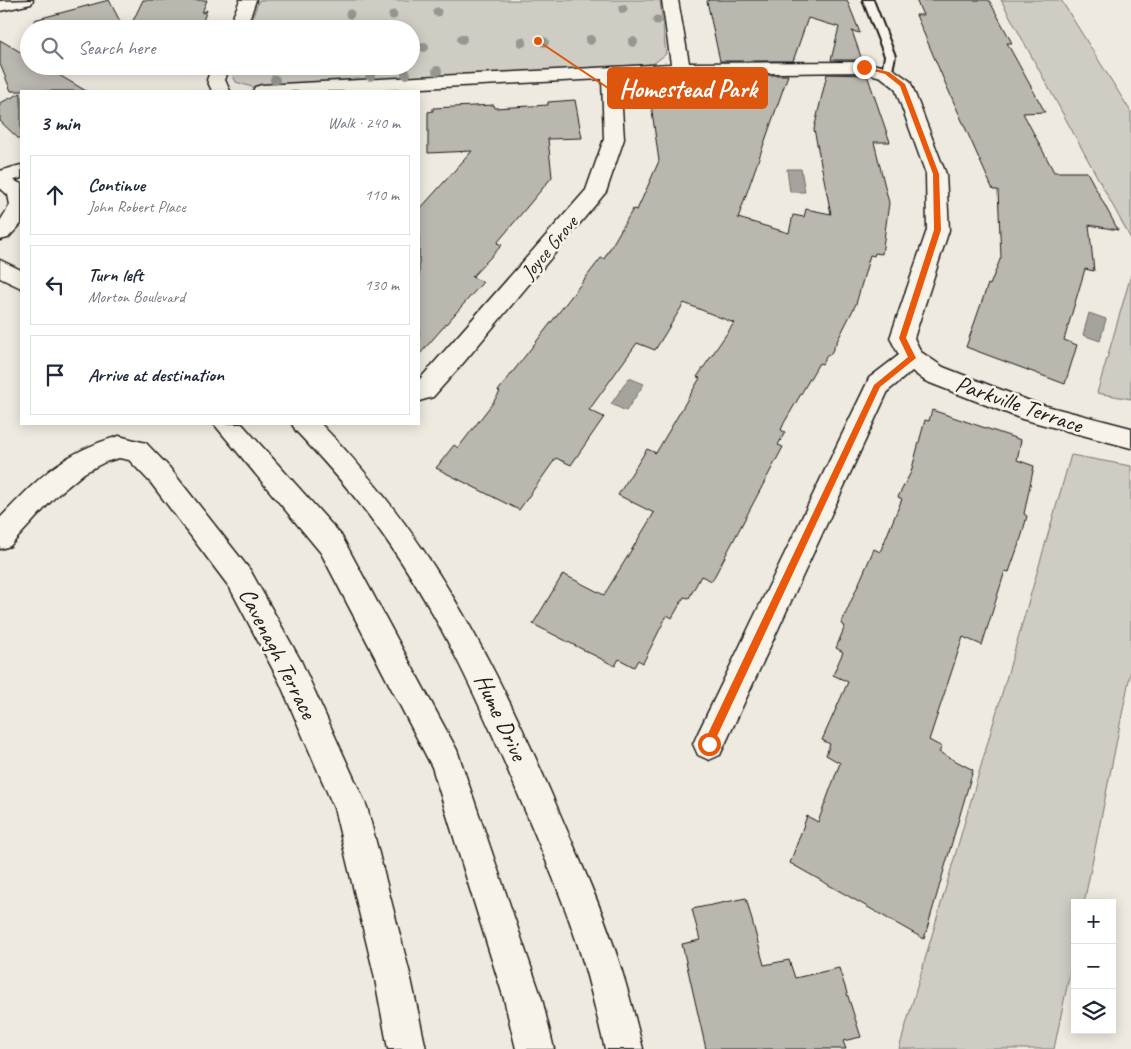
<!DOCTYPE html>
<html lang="en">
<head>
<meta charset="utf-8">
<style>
  body { margin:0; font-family:Caveat,sans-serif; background:#f2f2f3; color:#1f2937 }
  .controls { position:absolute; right:15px; bottom:15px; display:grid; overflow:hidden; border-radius:0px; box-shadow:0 2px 12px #0003 }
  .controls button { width:45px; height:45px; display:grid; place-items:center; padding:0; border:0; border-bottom:1px solid #e0e1e3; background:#fff; color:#1f2937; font:25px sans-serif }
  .stop { position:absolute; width:15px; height:15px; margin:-11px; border:4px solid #ea580c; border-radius:50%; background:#fff }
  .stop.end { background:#ea580c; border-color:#fff; box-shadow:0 1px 5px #0008 }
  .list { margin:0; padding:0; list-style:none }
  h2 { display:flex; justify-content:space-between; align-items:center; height:65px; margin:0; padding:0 20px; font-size:21px }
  h2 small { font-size:16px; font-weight:400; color:#747a83 }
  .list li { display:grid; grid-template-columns:32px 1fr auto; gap:15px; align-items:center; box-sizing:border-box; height:80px; margin:0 10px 10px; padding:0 10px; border:1px solid #e0e1e3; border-radius:0px }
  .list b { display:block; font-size:19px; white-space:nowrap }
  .list p { margin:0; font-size:16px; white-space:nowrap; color:#747a83 }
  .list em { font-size:16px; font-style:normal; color:#747a83 }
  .icon { flex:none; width:28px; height:28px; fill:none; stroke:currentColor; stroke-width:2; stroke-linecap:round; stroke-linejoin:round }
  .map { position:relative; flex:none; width:1131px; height:1049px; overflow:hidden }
  .search { position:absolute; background:#fff; box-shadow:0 2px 12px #0003; left:20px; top:20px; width:400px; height:55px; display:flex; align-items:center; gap:12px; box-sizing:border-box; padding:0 18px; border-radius:28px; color:#747a83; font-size:19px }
  .panel { position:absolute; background:#fff; box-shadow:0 2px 12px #0003; left:20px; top:90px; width:400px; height:335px; border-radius:0px }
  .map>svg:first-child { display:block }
  .green { fill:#cfccc3; stroke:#767470 }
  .water { fill:#a6a39d; stroke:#6f6d69 }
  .building { fill:#bab7af; stroke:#1c1c1c }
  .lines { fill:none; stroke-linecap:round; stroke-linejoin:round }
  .service-casing { stroke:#1c1c1c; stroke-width:4 }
  .minor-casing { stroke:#1c1c1c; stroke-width:3 }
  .tertiary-casing { stroke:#1c1c1c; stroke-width:3 }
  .service { fill:#f7f3e8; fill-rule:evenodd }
  .minor { fill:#f7f3e8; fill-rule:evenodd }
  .tertiary { fill:#f7f3e8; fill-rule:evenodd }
  .tree { fill:#989690 }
  .route { fill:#ea580c }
  .labels { text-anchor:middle; stroke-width:5; stroke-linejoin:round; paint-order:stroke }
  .far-street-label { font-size:20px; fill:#1c1c1c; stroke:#f7f3e8 }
  .street-label { font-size:24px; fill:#1c1c1c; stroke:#f7f3e8 }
  .leader { fill:none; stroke:#de560d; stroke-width:2 }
  .callout-dot { fill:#de560d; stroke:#f7f3e8; stroke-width:2 }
  .callout { fill:#de560d; stroke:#de560d; stroke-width:2 }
  .callout-label { font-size:25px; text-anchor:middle; font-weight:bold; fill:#fff }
</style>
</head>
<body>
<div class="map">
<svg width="1131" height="1049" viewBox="0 0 1131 1049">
  <rect width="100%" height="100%" fill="#eeeae0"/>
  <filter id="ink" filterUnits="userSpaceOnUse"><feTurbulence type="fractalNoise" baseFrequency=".02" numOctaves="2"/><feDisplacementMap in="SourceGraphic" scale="10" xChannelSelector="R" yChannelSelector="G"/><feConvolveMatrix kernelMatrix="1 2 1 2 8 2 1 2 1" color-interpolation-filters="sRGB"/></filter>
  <g filter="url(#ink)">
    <g class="green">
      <polygon points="259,0 660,0 666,54 653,64 252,87 236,82 232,73 235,66 411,66 411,29 248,29"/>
      <polygon points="1001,0 1061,0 1131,112 1131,239"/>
      <polygon points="1131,275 1131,399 1097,393"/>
      <polygon points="1071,455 1131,466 1131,670 1084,903 1075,903 1075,948 1054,1049 899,1049"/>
    </g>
    <g class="water">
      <polygon points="787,169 801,169 805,192 790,192"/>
      <polygon points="1089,313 1106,319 1100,341 1083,335"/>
      <polygon points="629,378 644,384 626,411 611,404"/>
    </g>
    <g class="building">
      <polygon points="109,0 124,29 35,29 34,20"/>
      <polygon points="143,0 207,0 202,13 207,10 200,29 129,29"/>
      <polygon points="710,0 847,0 860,33 852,31 862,60 831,60 839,27 808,18 793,61 720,61 707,1"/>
      <polygon points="916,0 989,0 1012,43 1007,43 1045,112 1023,113 1054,172 1087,172 1118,230 1089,225 1094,271 1085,269 1064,340 1077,345 1065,384 966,347 988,284 990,285 1001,257 998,190 993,190 943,78 916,15 923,15"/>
      <polygon points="0,40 29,57 29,66 44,66 86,91 11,91 0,64"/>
      <polygon points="827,74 867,75 890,142 874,142 889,203 882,254 875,253 874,256 870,255 856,304 830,355 828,354 822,364 819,363 784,423 781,430 785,432 778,445 783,447 712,581 701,576 689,598 684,597 672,618 667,615 643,663 638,660 634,667 619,659 615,666 533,624 563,574 604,595 654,513 618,495 647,449 656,453 700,378 697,377 734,323 684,303 655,350 637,343 589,410 604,417 571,465 556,458 519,510 436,468 454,445 458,448 492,404 500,392 498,391 601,258 604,259 633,209 637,210 659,161 650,97 713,96 713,94 726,91 723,75 788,75 738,218 789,233 793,215 804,217 806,209 831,214 814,129"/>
      <polygon points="21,93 21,141 0,121 0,103"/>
      <polygon points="575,100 582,138 548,139 552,177 497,243 502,245 472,277 483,282 419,355 419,210 472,151 428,153 428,112 433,111 433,108 494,105 495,108 548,105 548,102"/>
      <polygon points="932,410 1021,440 1017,460 1034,466 1024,514 1027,516 1022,535 1009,572 1005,571 982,645 963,637 929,740 942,747 939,752 973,770 924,939 790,863 807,816 818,822 840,763 826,755 830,744 822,740 848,682 833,675 843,652 836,648 845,626 841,624 874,549 880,552 902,499 898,497 911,472 925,420 929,421"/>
      <polygon points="746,898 764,965 789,960 795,978 839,968 861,1037 843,1041 846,1049 706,1049 682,944 700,940 692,909"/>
    </g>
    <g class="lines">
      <defs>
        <polygon id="service" points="863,0 873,0 895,56 891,75 882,73 885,56"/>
        <g id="minor">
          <polygon points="33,0 31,4 0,11 0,1"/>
          <polygon points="240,0 256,0 246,29 228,29"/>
          <polygon points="662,0 678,0 689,63 864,62 893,69 910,81 946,174 949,230 914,338 921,352 943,367 1035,403 1131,428 1131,448 1022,419 925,381 912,371 888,391 720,755 709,760 698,755 693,744 698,733 866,385 869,378 899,355 890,338 927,230 926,174 895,88 881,77 864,72 681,74 620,78 624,139 606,192 464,362 433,397 419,401 419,380 586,190 604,139 602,79 363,91 253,91 255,87 262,85 671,64"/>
          <polygon points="212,66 230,66 225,80 230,91 212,91 207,80"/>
          <polygon points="21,165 21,178 0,185 0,171"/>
          <path d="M119 436 146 443 169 467 250 570 301 661 367 807 410 974 426 1049H388L374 974 334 808 279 681 230 588 151 483 129 460 119 458 105 462 84 473 55 497 10 546 0 549V518C40 477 61 453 119 436Z"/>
        </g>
        <g id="tertiary">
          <polygon points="0,173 21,184 21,224 8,238 0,240 0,221 10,205 8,195 0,188"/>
          <polygon points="0,260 21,270 21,288 0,278"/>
          <polygon points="214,424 242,424 341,535 457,750 542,999 554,1049 516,1049 504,999 432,767 321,553"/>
          <path d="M292 424H321C427 533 491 654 551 793 575 850 602 906 620 965 629 993 636 1021 643 1049H605C598 1021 592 993 584 965 568 911 545 858 523 806 481 705 436 605 370 517 347 486 322 459 296 431Z"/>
        </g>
      </defs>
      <use href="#service" class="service-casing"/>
      <use href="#minor" class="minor-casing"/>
      <use href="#tertiary" class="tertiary-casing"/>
      <use href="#service" class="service"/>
      <use href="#minor" class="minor"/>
      <use href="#tertiary" class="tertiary"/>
    </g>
    <g class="tree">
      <circle cx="623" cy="9" r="4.5"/>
      <circle cx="437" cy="12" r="4.5"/>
      <circle cx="350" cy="14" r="4.5"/>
      <circle cx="393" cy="15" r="4.5"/>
      <circle cx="657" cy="20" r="4.5"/>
      <circle cx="462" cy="39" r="5"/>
      <circle cx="590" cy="40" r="5"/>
      <circle cx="522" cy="42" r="5"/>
      <circle cx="544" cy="42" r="5"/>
      <circle cx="633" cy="42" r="5"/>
      <circle cx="424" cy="47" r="5"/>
      <circle cx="437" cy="71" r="5"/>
      <circle cx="406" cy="74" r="5"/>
      <circle cx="370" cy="76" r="5"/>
      <circle cx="275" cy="80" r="5"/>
    </g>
  </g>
  <polygon class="route" points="862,66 889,72 905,84 939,174 941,230 906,338 916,358 880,387 712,747 709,748 705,747 705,740 874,385 908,357 899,338 934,230 933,174 900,86 885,74 862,68"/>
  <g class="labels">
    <g class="far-street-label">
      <text transform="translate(549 247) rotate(-50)" y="7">Joyce Grove</text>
    </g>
    <g class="street-label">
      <text transform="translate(1019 404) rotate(19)" y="8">Parkville Terrace</text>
      <text transform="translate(278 653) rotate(63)" y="8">Cavenagh Terrace</text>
      <text transform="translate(501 717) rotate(65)" y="8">Hume Drive</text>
    </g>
  </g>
  <path class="leader" d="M538 41L608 88"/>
  <circle class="callout-dot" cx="538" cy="41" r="5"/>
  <rect class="callout" x="608" y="68" width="159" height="40" rx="5"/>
  <g class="callout-label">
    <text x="688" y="97">Homestead Park</text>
  </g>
</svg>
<div class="controls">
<button>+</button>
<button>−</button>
<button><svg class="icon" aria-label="layers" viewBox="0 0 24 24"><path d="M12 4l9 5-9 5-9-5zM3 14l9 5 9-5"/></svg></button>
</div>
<div class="stop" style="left:709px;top:744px"></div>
<div class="stop end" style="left:864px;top:67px"></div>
<div class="search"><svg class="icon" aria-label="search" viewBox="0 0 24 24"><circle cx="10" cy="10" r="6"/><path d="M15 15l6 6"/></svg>Search here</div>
<section class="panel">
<h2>3 min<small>Walk · 240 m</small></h2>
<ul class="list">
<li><svg class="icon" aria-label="ahead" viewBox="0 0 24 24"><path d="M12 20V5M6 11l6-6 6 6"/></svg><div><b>Continue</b><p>John Robert Place</p></div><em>110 m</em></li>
<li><svg class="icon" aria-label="left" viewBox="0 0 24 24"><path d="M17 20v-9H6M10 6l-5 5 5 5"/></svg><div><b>Turn left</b><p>Morton Boulevard</p></div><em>130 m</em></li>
<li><svg class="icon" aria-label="arrive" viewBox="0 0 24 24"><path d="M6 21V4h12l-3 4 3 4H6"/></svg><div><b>Arrive at destination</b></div></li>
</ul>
</section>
</div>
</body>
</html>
